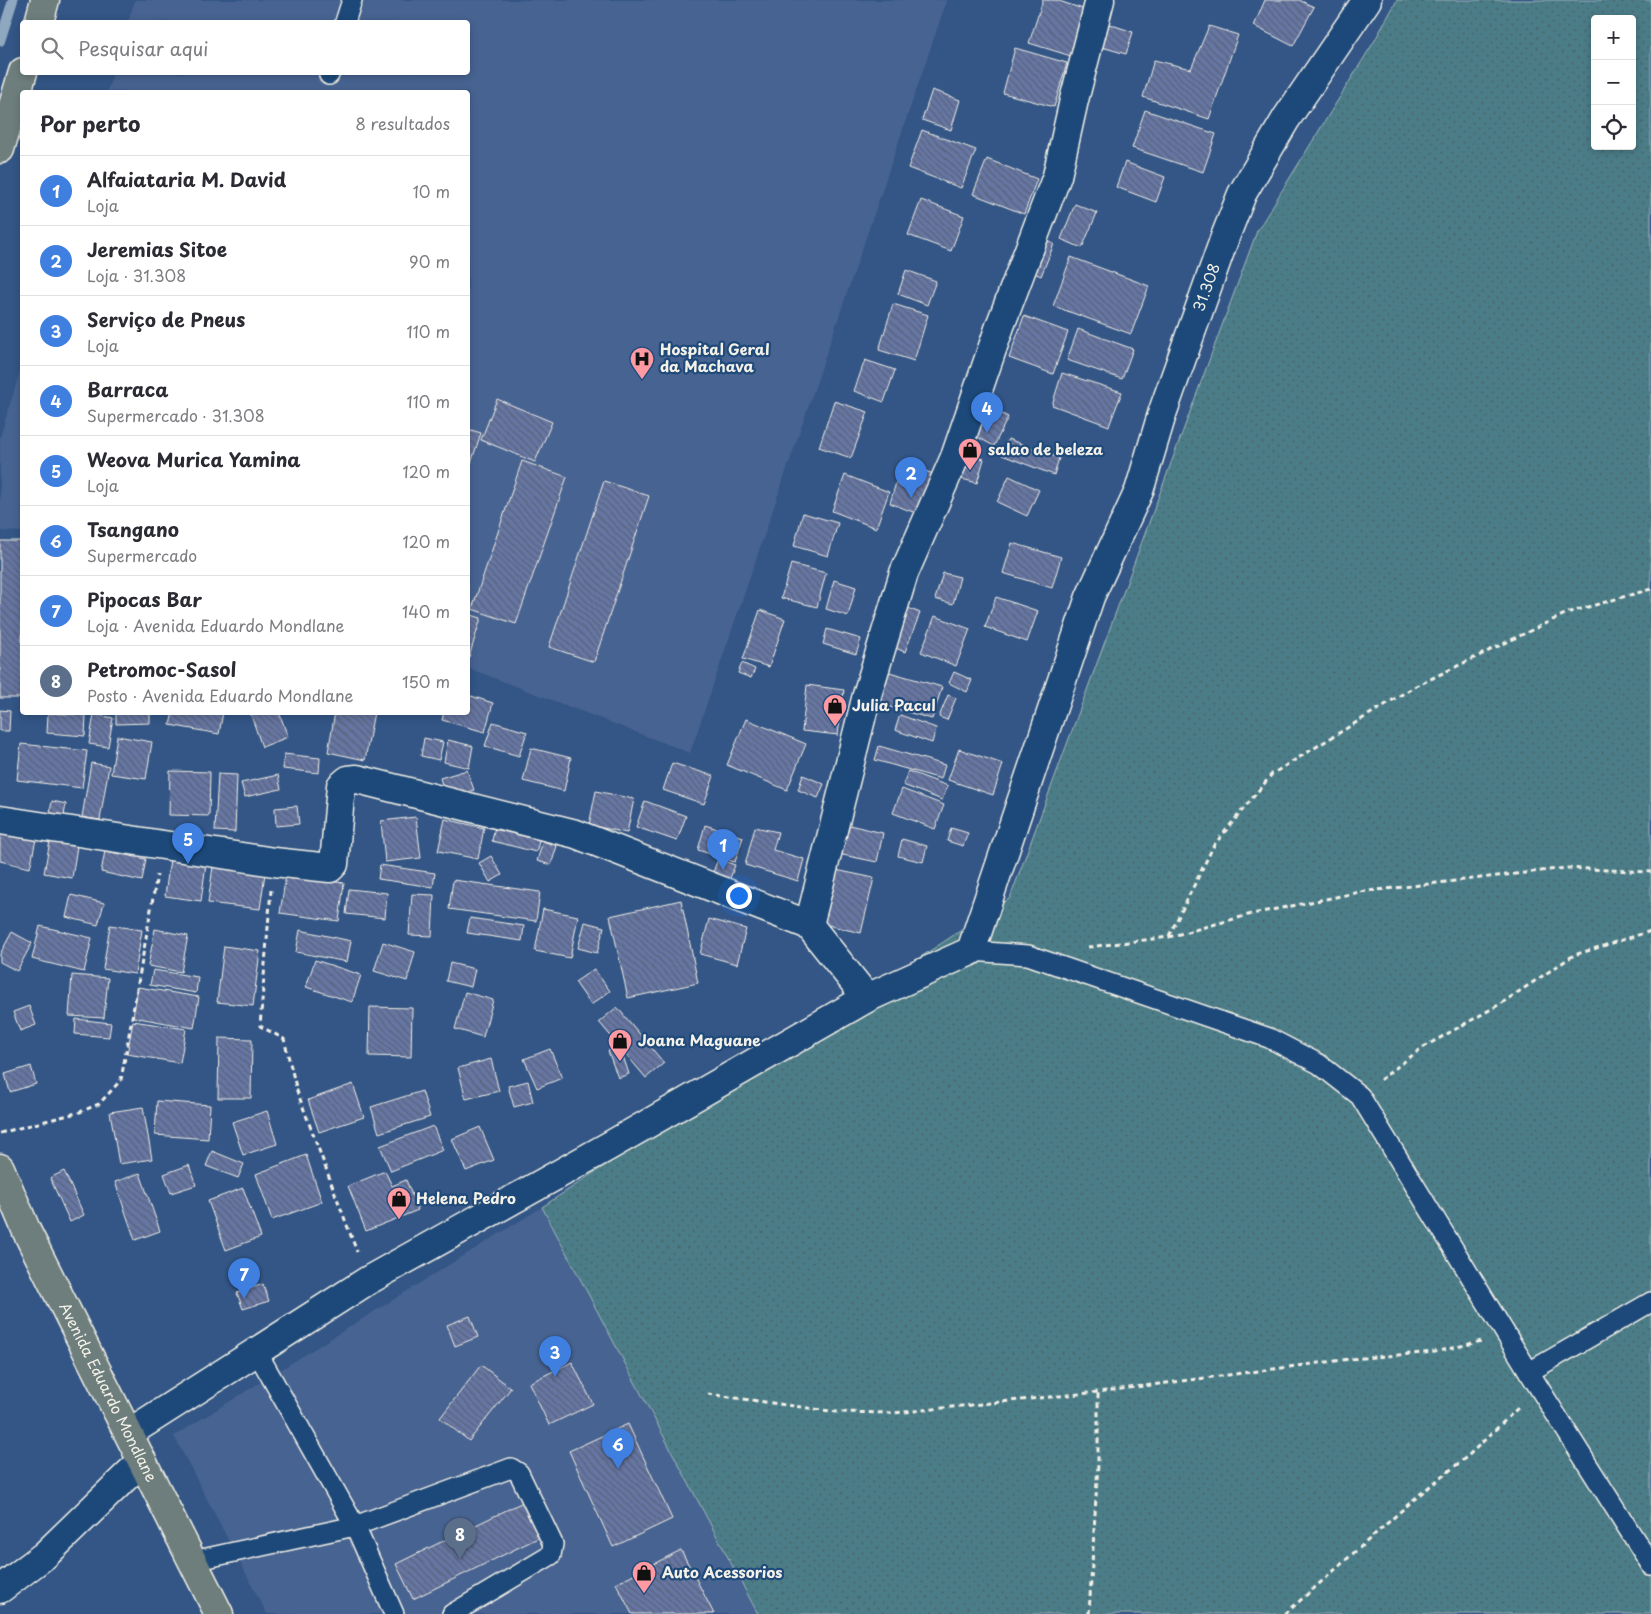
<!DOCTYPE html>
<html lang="pt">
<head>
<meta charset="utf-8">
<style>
  body { margin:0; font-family:"Playpen Sans",sans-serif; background:#f7f7f7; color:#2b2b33 }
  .controls { position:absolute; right:15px; top:15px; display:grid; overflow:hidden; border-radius:5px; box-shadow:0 2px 8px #0003 }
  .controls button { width:45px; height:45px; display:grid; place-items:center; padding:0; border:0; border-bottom:1px solid #e1e1e2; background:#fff; color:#2b2b33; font:25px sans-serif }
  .you { position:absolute; left:738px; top:895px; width:18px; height:18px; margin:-12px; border:4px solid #fff; border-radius:50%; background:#1a73e8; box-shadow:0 0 0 8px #1a73e833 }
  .badge { display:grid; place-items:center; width:32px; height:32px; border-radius:50%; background:#0f766e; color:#fff; font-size:16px; font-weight:700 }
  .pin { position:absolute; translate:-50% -41px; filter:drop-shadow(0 1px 2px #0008) }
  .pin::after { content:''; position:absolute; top:26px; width:18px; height:15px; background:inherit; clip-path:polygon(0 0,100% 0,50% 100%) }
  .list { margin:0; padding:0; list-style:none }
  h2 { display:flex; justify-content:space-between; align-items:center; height:65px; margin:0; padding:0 20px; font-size:21px }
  h2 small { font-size:16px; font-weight:400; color:#7c7c81 }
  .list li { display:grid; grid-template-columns:32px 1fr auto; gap:15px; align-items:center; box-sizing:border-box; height:70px; padding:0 20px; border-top:1px solid #e1e1e2 }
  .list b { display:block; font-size:19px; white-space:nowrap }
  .list p { margin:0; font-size:16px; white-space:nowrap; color:#7c7c81 }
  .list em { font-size:16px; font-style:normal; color:#7c7c81 }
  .icon { flex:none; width:28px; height:28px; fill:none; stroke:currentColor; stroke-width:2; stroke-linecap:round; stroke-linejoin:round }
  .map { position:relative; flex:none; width:1651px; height:1614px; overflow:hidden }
  .search { position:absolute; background:#fff; box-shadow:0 2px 8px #0003; left:20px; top:20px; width:450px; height:55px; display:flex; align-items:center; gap:12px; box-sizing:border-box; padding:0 18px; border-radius:5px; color:#7c7c81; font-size:19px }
  .panel { position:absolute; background:#fff; box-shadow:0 2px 8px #0003; left:20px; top:90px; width:450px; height:625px; border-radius:5px }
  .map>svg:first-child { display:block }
  .built { fill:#466391 }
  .grass { fill:url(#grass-dots); stroke:#a0b7b8; fill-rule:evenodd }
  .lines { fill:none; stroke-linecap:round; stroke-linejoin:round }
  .stream { stroke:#8da8bf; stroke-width:10 }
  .building { fill:url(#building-back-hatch); stroke:#f4f1e8 }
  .service-casing { stroke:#f4f1e8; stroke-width:22 }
  .minor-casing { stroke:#f4f1e8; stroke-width:31 }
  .tertiary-casing { stroke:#f4f1e8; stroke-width:31 }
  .primary-casing { stroke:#f4f1e8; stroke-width:31 }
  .path { stroke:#f4f1e8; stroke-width:3; stroke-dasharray:5 4; stroke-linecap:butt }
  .service { stroke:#1f4a7a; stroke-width:19 }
  .minor { stroke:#1f4a7a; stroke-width:28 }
  .tertiary { stroke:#1f4a7a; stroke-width:28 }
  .primary { stroke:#6d7e7c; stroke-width:28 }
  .labels { text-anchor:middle; stroke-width:4.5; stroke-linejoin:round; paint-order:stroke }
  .street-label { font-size:15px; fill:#f4f1e8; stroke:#1f4a7a }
  .poi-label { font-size:15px; font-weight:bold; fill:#f4f1e8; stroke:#1f4a7a; text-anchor:start }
</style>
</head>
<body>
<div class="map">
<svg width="1651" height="1614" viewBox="0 0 1651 1614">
  <defs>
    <pattern id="grass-dots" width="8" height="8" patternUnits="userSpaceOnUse" patternTransform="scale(1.25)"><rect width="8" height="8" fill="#4c7d88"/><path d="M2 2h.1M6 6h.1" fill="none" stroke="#4b656a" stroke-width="1.8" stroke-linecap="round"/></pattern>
    <pattern id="building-back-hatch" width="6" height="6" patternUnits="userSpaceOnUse" patternTransform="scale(1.25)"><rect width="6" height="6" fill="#6676a3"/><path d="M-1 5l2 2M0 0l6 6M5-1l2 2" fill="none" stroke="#596179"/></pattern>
  </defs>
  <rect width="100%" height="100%" fill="#335686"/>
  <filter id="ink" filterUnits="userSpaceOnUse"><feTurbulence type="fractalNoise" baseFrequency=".02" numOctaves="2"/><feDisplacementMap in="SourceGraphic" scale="10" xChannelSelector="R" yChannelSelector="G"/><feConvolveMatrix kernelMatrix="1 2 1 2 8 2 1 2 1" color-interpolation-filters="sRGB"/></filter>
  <g filter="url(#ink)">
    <g class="built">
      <polygon points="135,0 947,0 690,753 468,668 468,92 107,92 113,73 468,72 468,22 128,22"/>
      <polygon points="22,365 22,532 0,531 0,437"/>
      <polygon points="542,1207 758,1614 267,1614 174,1436"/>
    </g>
    <path class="grass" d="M1397 0H1651V1614H758L542 1207 1010 898 1257 231 1375 40ZM1595 19H1632V146H1595Z"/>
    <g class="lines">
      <polyline class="stream" points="0,41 13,0"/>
    </g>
    <g class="building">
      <polygon points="1043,0 1056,0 1086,10 1071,56 1029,43"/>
      <polygon points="1265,0 1299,0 1314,7 1293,46 1254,26"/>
      <polygon points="1103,22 1133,32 1126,54 1095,45"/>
      <polygon points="1209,26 1238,35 1209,119 1143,97 1154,60 1191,69"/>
      <polygon points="1015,48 1067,63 1054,107 1003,93"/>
      <polygon points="932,90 960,100 951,130 922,120"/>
      <polygon points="1145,110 1216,134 1203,172 1132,148"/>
      <polygon points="922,130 976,150 961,188 908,168"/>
      <polygon points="987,159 1037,179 1024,214 973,194"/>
      <polygon points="1125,162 1165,177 1156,202 1116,187"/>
      <polygon points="921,200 964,216 951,251 908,235"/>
      <polygon points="1075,204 1097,213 1082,248 1061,239"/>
      <polygon points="1040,237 1054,244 1041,276 1026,269"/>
      <polygon points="1071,257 1149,286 1131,334 1053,306"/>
      <polygon points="906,270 936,281 927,305 898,294"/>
      <polygon points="893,304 928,315 914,361 879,350"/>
      <polygon points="1024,316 1068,332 1053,374 1009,358"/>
      <polygon points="1078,329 1133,349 1122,379 1067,360"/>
      <polygon points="865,360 895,370 884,402 854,391"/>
      <polygon points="1062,373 1122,392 1109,426 1052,405"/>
      <polygon points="497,399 552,422 535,462 481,440"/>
      <polygon points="834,401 868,412 851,458 819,447"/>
      <polygon points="986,406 1008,417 994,446 972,434"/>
      <polygon points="468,429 481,433 468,472"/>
      <polygon points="1008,439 1059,458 1054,475 1002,455"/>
      <polygon points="965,453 984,459 977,483 958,478"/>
      <polygon points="522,461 567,477 516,624 472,609"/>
      <polygon points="902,462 941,477 926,517 890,503"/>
      <polygon points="845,475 889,492 876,528 832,511"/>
      <polygon points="1009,476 1039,490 1027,516 997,502"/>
      <polygon points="604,481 649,496 594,662 549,647"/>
      <polygon points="803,513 838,523 828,556 794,546"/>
      <rect x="0" y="541" width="22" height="157"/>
      <polygon points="1012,543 1061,557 1052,588 1003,573"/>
      <polygon points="791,564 826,573 817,607 781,598"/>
      <polygon points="943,573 960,577 953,604 935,599"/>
      <polygon points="834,580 856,587 848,616 826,609"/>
      <polygon points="996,597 1038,611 1027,642 985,627"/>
      <polygon points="908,608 920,613 905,652 893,647"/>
      <polygon points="760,610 785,619 769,667 743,659"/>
      <polygon points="468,614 481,618 469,657 468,656"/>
      <polygon points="935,616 970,629 956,666 921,652"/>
      <polygon points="827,629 861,639 856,654 823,644"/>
      <polygon points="742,663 755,669 751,678 738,673"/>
      <polygon points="886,671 942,687 932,719 876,703"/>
      <polygon points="954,672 972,680 967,692 949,683"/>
      <polygon points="807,685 844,690 838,735 802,731"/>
      <polygon points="468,695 493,703 485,732 442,720 444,712 468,712"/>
      <polygon points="948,695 956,698 947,720 939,717"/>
      <polygon points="0,710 10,711 9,731 0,731"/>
      <polygon points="116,712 150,712 150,723 116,724"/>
      <polygon points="173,712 223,712 219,734 170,725"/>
      <polygon points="250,712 279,712 288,737 262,747"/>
      <polygon points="335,712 374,712 365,760 328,752"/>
      <polygon points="48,713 86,715 85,736 47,733"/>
      <polygon points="94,714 113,718 108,747 89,744"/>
      <polygon points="900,715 936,728 932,743 895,730"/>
      <polygon points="746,719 806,744 787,790 727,765"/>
      <polygon points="493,722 527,732 519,756 485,746"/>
      <polygon points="117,736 152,742 146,779 111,774"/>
      <polygon points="424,738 443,742 439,760 421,756"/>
      <polygon points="448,740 473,746 469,768 444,762"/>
      <polygon points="21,744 87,751 82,788 17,780"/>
      <polygon points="879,746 945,765 941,779 875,760"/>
      <polygon points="531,748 571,758 564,791 523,781"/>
      <polygon points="959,749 1003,764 993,795 948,780"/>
      <polygon points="284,754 320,758 319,773 283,769"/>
      <polygon points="91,763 109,766 100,820 82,817"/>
      <polygon points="672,763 714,776 704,804 663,790"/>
      <polygon points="467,770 474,790 446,798 440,778"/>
      <polygon points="170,771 210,772 209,816 169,815"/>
      <polygon points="908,771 948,786 942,800 903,785"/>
      <polygon points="218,774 237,775 235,832 215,831"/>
      <polygon points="278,775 281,789 245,797 241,783"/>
      <polygon points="803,775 824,784 818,798 798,790"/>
      <polygon points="902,789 944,805 935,829 893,813"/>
      <polygon points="596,791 634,799 627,833 589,825"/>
      <polygon points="52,801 66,804 63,821 49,818"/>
      <polygon points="645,801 686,816 677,841 636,827"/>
      <polygon points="297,806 299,824 276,826 275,808"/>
      <polygon points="416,817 421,858 385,862 381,821"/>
      <polygon points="445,819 484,828 478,859 438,851"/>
      <polygon points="845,824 883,833 877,862 838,854"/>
      <polygon points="0,825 37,834 30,868 0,861"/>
      <polygon points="705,825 743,837 735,862 698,850"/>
      <polygon points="495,826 540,838 536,852 492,841"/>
      <polygon points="755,827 778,832 773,850 804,859 798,881 745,865"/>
      <polygon points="951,828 968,833 963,846 947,841"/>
      <polygon points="902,839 927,846 923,862 898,856"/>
      <polygon points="50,841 77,846 72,878 44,873"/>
      <polygon points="543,841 557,846 551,865 537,861"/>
      <polygon points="105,851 146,859 142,881 101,872"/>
      <polygon points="171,851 207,856 201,901 165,896"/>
      <polygon points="491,856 502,875 490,882 479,863"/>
      <polygon points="214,859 266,866 260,909 208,903"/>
      <polygon points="718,859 735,865 729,881 712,875"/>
      <polygon points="380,865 435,873 433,887 378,879"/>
      <polygon points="831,869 874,878 861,933 819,923"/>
      <polygon points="286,875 344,883 339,921 280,913"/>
      <polygon points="453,880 540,892 536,921 449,909"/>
      <polygon points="349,889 387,893 385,918 346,914"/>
      <polygon points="412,894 434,895 432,936 409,935"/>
      <polygon points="71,895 104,903 98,925 66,917"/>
      <polygon points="681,900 698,983 628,998 610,916"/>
      <polygon points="543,909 578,916 570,958 535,951"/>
      <polygon points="470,918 524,926 522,941 467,933"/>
      <polygon points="709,919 746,929 737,964 700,954"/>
      <polygon points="585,922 604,927 597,953 578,948"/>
      <polygon points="110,925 142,930 135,974 103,969"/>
      <polygon points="40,926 92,938 84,972 32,959"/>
      <polygon points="155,929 188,936 181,972 148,966"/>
      <polygon points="300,930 351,941 347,962 296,952"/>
      <polygon points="12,932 32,943 17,971 0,962 0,954"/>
      <polygon points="383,942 415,952 407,981 374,971"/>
      <polygon points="224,946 260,951 253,1006 217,1002"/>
      <polygon points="315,960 361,975 352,1002 306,987"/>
      <polygon points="450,963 475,969 471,987 446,981"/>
      <polygon points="594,969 610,991 591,1005 575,982"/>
      <polygon points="153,970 198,977 196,993 150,985"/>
      <polygon points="72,975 108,978 104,1018 69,1016"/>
      <polygon points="138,987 199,997 194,1028 133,1017"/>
      <polygon points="465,992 493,1000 483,1037 455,1029"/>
      <polygon points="29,1006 36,1025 20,1031 13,1012"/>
      <polygon points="370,1007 412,1008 411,1057 369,1056"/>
      <polygon points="617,1007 664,1063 646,1078 599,1022"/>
      <polygon points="76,1019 111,1023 109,1037 75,1034"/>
      <polygon points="133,1021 186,1029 180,1063 127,1054"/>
      <polygon points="219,1038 252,1039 251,1098 218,1098"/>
      <polygon points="620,1047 629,1074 618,1078 608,1051"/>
      <polygon points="550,1049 562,1078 537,1088 524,1059"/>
      <polygon points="491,1059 499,1091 466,1099 458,1068"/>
      <polygon points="31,1066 36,1084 10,1092 5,1074"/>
      <polygon points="528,1081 533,1102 514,1107 508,1086"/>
      <polygon points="353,1084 364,1117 319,1132 308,1100"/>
      <polygon points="422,1091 430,1117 379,1133 371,1107"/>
      <polygon points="157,1101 210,1105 208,1139 155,1135"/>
      <polygon points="143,1107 152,1159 119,1164 110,1112"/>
      <polygon points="267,1111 277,1144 243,1155 232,1122"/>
      <polygon points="433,1126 443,1150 391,1171 380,1146"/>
      <polygon points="480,1127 494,1160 466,1171 452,1139"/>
      <polygon points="212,1151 244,1164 238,1178 206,1166"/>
      <polygon points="306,1155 322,1202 272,1220 256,1174"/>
      <polygon points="189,1165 196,1185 171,1193 164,1174"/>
      <polygon points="64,1171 84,1215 70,1222 50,1178"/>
      <polygon points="385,1171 392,1186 406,1180 418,1210 366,1231 348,1186"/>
      <polygon points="140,1173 160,1231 135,1240 115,1182"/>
      <polygon points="243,1188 261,1237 226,1250 208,1201"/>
      <polygon points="263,1284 269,1301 243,1309 237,1293"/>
      <polygon points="470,1316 478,1337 455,1346 447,1325"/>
      <polygon points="572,1362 593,1404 549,1425 529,1383"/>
      <polygon points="481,1365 511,1388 469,1441 440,1418"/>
      <polygon points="628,1424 672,1519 613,1547 569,1451"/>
      <polygon points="523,1502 540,1537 413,1599 396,1564"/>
      <polygon points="681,1550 714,1614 632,1614 616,1583"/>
    </g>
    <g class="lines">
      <defs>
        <g id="service">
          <polyline points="345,22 352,0"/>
          <polyline points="329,75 330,72"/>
          <polyline points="971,951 1028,955 1269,1038 1319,1064 1360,1096 1529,1372 1651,1565"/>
          <polyline points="257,1352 355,1526 394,1614"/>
          <polyline points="1529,1372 1651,1302"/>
          <polyline points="193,1561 355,1526 511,1468 519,1473 553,1544 551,1555 452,1614"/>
        </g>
        <g id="minor">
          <polyline points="0,820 274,862 330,868 334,864 341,786 348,780 357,779 576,834 809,925 867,998"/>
          <polyline points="809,925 867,695 904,573 955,457 1000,326 1057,176 1074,100 1100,0"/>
          <path id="s1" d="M129 1433 367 1281 609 1146 867 998 971 951 1090 597 1139 491 1163 411 1225 237 1242 194 1286 119 1367 0"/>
        </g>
        <polyline id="tertiary" points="0,1589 45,1555 142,1461"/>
        <g id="primary">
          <polyline points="39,22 45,0"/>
          <polyline points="0,149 23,72"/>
          <path id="s2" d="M0 1168 27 1232 219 1614"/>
        </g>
      </defs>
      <use href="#service" class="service-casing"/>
      <use href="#minor" class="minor-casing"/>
      <use href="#tertiary" class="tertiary-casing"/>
      <use href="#primary" class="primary-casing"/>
      <g class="path">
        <polyline points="271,890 260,1026 284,1039 297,1091 357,1252"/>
        <polyline points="1169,936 1214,845 1272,774 1414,687 1567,613 1651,589"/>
        <polyline points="1088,947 1169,937 1252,914 1360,892 1567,868 1651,872"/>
        <polyline points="1380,1080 1422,1048 1502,1003 1574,955 1651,931"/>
        <polyline points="0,1133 80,1112 99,1104 121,1080 157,875"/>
        <polyline points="708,1394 837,1412 894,1413 1098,1392 1350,1359 1435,1352 1482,1341"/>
        <polyline points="1089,1614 1098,1464 1098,1392"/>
        <polyline points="1285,1614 1419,1495 1469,1455 1520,1406"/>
      </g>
      <use href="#service" class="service"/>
      <use href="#minor" class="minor"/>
      <use href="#tertiary" class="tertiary"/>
      <use href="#primary" class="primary"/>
    </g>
  </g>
  <defs>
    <symbol id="hospital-pin" viewBox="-11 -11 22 30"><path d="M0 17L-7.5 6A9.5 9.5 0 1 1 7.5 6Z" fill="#ff9aa2" stroke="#1f4a7a"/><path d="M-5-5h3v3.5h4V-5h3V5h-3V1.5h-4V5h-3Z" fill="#111"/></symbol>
    <symbol id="shop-pin" viewBox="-11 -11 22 30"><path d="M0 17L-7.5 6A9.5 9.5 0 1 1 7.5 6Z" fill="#ff9aa2" stroke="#1f4a7a"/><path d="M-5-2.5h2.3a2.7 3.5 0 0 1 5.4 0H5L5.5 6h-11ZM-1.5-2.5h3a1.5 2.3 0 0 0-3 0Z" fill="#111"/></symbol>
  </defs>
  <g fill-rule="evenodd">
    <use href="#hospital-pin" x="628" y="345" width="28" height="38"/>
    <use href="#shop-pin" x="956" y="436" width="28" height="38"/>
    <use href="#shop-pin" x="821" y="692" width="28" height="38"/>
    <use href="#shop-pin" x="606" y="1027" width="28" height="38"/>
    <use href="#shop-pin" x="385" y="1185" width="28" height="38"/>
    <use href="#shop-pin" x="630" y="1559" width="28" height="38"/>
  </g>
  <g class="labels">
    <g class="street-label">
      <text dy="5" stroke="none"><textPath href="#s1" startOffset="1676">31.308</textPath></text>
      <text dy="5" stroke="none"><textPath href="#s2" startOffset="249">Avenida Eduardo Mondlane</textPath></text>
    </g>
    <g class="poi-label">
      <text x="660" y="355">Hospital Geral<tspan x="660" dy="17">da Machava</tspan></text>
      <text x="988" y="455">salao de beleza</text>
      <text x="852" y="711">Julia Pacul</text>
      <text x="638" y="1046">Joana Maguane</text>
      <text x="416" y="1204">Helena Pedro</text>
      <text x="662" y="1578">Auto Acessorios</text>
    </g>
  </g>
</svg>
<div class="controls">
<button>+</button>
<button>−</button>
<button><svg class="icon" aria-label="locate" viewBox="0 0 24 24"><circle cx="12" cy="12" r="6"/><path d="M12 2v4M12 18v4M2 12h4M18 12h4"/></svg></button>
</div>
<div class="you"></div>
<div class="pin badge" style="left:723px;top:870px;background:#3f7fe0">1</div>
<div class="pin badge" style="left:911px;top:498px;background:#3f7fe0">2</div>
<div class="pin badge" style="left:555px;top:1377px;background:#3f7fe0">3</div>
<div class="pin badge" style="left:987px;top:433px;background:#3f7fe0">4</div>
<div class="pin badge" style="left:188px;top:864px;background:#3f7fe0">5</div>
<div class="pin badge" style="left:618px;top:1469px;background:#3f7fe0">6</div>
<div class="pin badge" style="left:244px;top:1299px;background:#3f7fe0">7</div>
<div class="pin badge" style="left:460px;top:1559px;background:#5c6f8a">8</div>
<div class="search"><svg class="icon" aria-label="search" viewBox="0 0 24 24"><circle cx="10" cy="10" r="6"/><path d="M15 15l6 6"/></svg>Pesquisar aqui</div>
<section class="panel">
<h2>Por perto<small>8 resultados</small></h2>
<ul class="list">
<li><span class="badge" style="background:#3f7fe0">1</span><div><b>Alfaiataria M. David</b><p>Loja</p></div><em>10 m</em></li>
<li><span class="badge" style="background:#3f7fe0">2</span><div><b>Jeremias Sitoe</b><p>Loja · 31.308</p></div><em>90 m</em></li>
<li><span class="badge" style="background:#3f7fe0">3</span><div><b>Serviço de Pneus</b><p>Loja</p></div><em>110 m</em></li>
<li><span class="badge" style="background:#3f7fe0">4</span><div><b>Barraca</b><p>Supermercado · 31.308</p></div><em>110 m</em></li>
<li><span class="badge" style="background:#3f7fe0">5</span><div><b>Weova Murica Yamina</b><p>Loja</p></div><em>120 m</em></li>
<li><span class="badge" style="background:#3f7fe0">6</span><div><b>Tsangano</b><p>Supermercado</p></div><em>120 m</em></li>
<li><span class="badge" style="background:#3f7fe0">7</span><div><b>Pipocas Bar</b><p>Loja · Avenida Eduardo Mondlane</p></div><em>140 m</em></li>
<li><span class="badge" style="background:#5c6f8a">8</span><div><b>Petromoc-Sasol</b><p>Posto · Avenida Eduardo Mondlane</p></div><em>150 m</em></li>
</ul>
</section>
</div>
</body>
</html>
